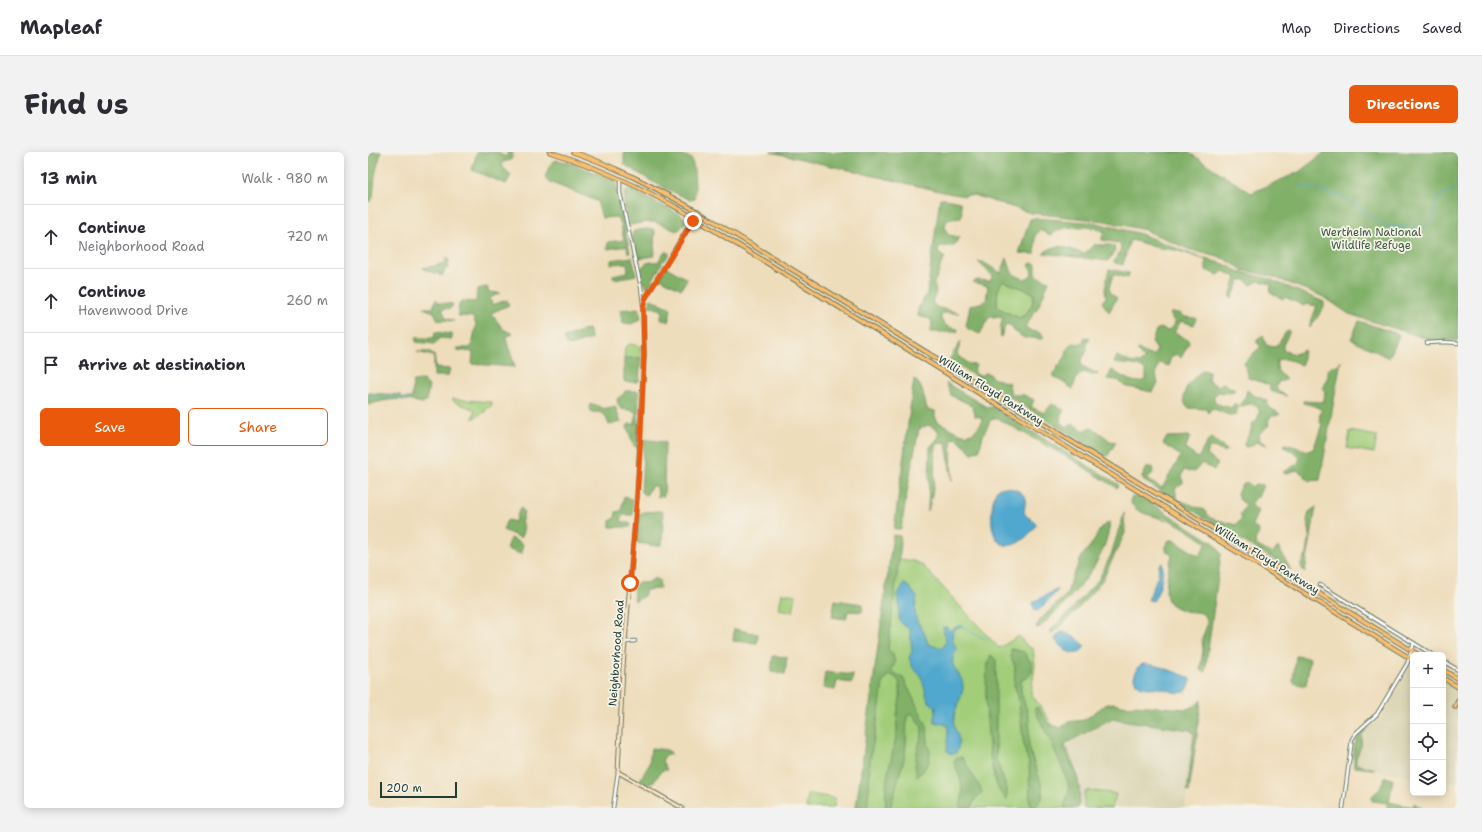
<!DOCTYPE html>
<html lang="en">
<head>
<meta charset="utf-8">
<style>
  body { margin:0; font-family:"Shantell Sans",sans-serif; background:#f2f2f3; color:#2b2b33 }
  .controls { position:absolute; right:12px; bottom:12px; display:grid; overflow:hidden; border-radius:6px; box-shadow:0 2px 10px #0003 }
  .controls button { width:36px; height:36px; display:grid; place-items:center; padding:0; border:0; border-bottom:1px solid #e1e1e2; background:#fff; color:#2b2b33; font:20px sans-serif }
  .scale { position:absolute; left:12px; bottom:10px; width:77px; box-sizing:border-box; padding-left:4px; border:2px solid #1f3d34; border-top:0; font-size:11px; line-height:14px; white-space:nowrap; color:#1f3d34; -webkit-text-stroke:3px #f7f3e8; paint-order:stroke }
  .stop { position:absolute; width:12px; height:12px; margin:-9px; border:3px solid #ea580c; border-radius:50%; background:#fff }
  .stop.end { background:#ea580c; border-color:#fff; box-shadow:0 1px 4px #0008 }
  .list { margin:0; padding:0; list-style:none }
  h2 { display:flex; justify-content:space-between; align-items:center; height:52px; margin:0; padding:0 16px; font-size:17px }
  h2 small { font-size:13px; font-weight:400; color:#7c7c81 }
  .list li { display:grid; grid-template-columns:26px 1fr auto; gap:12px; align-items:center; box-sizing:border-box; height:64px; padding:0 16px; border-top:1px solid #e1e1e2 }
  .list b { display:block; font-size:15px; white-space:nowrap }
  .list p { margin:0; font-size:13px; white-space:nowrap; color:#7c7c81 }
  .list em { font-size:13px; font-style:normal; color:#7c7c81 }
  .actions { display:flex; gap:8px; padding:12px 16px }
  .actions a { flex:1; padding:9px 0; border:1px solid #ea580c; border-radius:6px; text-align:center; font-size:14px; color:#ea580c }
  .actions .main { background:#ea580c; color:#fff }
  .icon { flex:none; width:22px; height:22px; fill:none; stroke:currentColor; stroke-width:2; stroke-linecap:round; stroke-linejoin:round }
  .map { position:relative; flex:none; width:1090px; height:656px; overflow:hidden; border-radius:6px }
  header { display:flex; align-items:center; gap:24px; box-sizing:border-box; height:56px; padding:0 20px; background:#fff; border-bottom:1px solid #e1e1e2 }
  header strong { font-size:19px }
  nav { display:flex; gap:22px; margin-inline-start:auto; font-size:14px }
  .intro { display:flex; align-items:center; justify-content:space-between; box-sizing:border-box; height:96px; padding:0 24px }
  h1 { margin:0; font-size:28px }
  .button { padding:10px 18px; border-radius:6px; background:#ea580c; color:#fff; font-size:14px; font-weight:700 }
  main { display:flex; gap:24px; padding:0 24px }
  aside { flex:1; background:#fff; border-radius:6px; box-shadow:0 2px 10px #0003 }
  .map>svg:first-child { display:block }
  .built { fill:#dbd5b5 }
  .green { fill:#a2cd79; stroke:#608556 }
  .forest { fill:#81b069; stroke:#50764e; fill-rule:evenodd }
  .water { fill:#51a8ce; stroke:#387281 }
  .lines { fill:none; stroke-linecap:round; stroke-linejoin:round }
  .stream { stroke:#51a8ce; stroke-width:1 }
  .tertiary-casing { stroke:#677563; stroke-width:4.5 }
  .secondary-casing { stroke:#677563; stroke-width:5 }
  .trunk-casing { stroke:#677563; stroke-width:5.5 }
  .tertiary { stroke:#fff; stroke-width:2.5 }
  .secondary { stroke:#fde5c5; stroke-width:3 }
  .trunk { stroke:#fabe6e; stroke-width:3.5 }
  .route { stroke:#ea580c; stroke-width:5 }
  .labels { text-anchor:middle; stroke-width:3.5; stroke-linejoin:round; paint-order:stroke }
  .park-label { font-size:11px; fill:#395a42; stroke:#f7f3e8 }
  .street-label { font-size:11px; fill:#1f3d34; stroke:#f7f3e8 }
</style>
</head>
<body>
<header>
<strong>Mapleaf</strong>
<nav><a>Map</a><a>Directions</a><a>Saved</a></nav>
</header>
<div class="intro"><h1>Find us</h1><a class="button">Directions</a></div>
<main>
<aside>
<h2>13 min<small>Walk · 980 m</small></h2>
<ul class="list">
<li><svg class="icon" aria-label="ahead" viewBox="0 0 24 24"><path d="M12 20V5M6 11l6-6 6 6"/></svg><div><b>Continue</b><p>Neighborhood Road</p></div><em>720 m</em></li>
<li><svg class="icon" aria-label="ahead" viewBox="0 0 24 24"><path d="M12 20V5M6 11l6-6 6 6"/></svg><div><b>Continue</b><p>Havenwood Drive</p></div><em>260 m</em></li>
<li><svg class="icon" aria-label="arrive" viewBox="0 0 24 24"><path d="M6 21V4h12l-3 4 3 4H6"/></svg><div><b>Arrive at destination</b></div></li>
</ul>
<div class="actions"><a class="main">Save</a><a>Share</a></div>
</aside>
<div class="map">
<svg width="1090" height="656" viewBox="0 0 1090 656">
  <rect width="100%" height="100%" fill="#f7f3e8"/>
  <filter id="ink" filterUnits="userSpaceOnUse"><feTurbulence type="fractalNoise" baseFrequency=".025" numOctaves="2"/><feDisplacementMap in="SourceGraphic" scale="8" xChannelSelector="R" yChannelSelector="G"/><feConvolveMatrix kernelMatrix="1 2 1 2 8 2 1 2 1" color-interpolation-filters="sRGB"/></filter>
  <filter id="wash" filterUnits="userSpaceOnUse"><feTurbulence type="fractalNoise" baseFrequency=".012" numOctaves="4" result="noise"/><feDisplacementMap in="SourceGraphic" scale="16" xChannelSelector="R" yChannelSelector="G"/><feGaussianBlur stdDeviation="0.9" result="paint"/><feColorMatrix in="noise" values="0 0 0 0 0 0 0 0 0 0 0 0 0 0 0 0 0 1.4 0 .05"/><feComposite in="paint" operator="in"/></filter>
  <g filter="url(#wash)">
    <rect width="100%" height="100%" fill="#edb"/>
    <g class="built">
      <polygon points="1045,509 1045,624 983,615 986,594 992,582 1014,564"/>
      <polygon points="1075,523 1090,532 1090,631 1075,628"/>
      <polygon points="751,565 829,577 817,656 709,656 711,637 706,614 697,594"/>
    </g>
    <g class="green">
      <path d="M635 129 664 140 666 143C665 153 660 162 651 166L630 156C628 149 629 134 635 129Z"/>
      <polygon points="262,192 272,194 273,207 271,206 256,207 257,195"/>
      <polygon points="84,247 124,250 124,254 118,257 117,260 114,261 105,267 107,258 87,250"/>
      <polygon points="982,279 1009,284 1006,301 979,296"/>
      <path d="M526 406 545 409 555 414 631 496 651 484 660 495 665 496 667 513 663 541C681 569 709 603 711 637 711 643 710 650 709 656H491Z"/>
      <polygon points="414,441 428,443 425,460 411,457"/>
      <polygon points="720,638 748,642 744,656 716,656 716,641"/>
      <polygon points="440,642 467,646 466,656 438,656"/>
    </g>
    <g class="forest">
      <polygon points="0,0 13,0 7,23 5,45 3,49 0,49"/>
      <polygon points="109,0 132,0 132,2 138,5 140,0 145,0 143,8 135,10 134,15 143,23 138,32 104,18"/>
      <path d="M256 0H307C311 4 317 3 322 6 327 9 328 42 326 47L322 48 283 29 256 12Z"/>
      <polygon points="403,0 820,0 883,41 931,20 957,0 1090,0 1090,188 1061,189 1060,187 981,162 956,145 903,124 875,118 857,107 820,97 777,78 737,69 663,61 605,43 599,43 597,44 580,41"/>
      <path d="M188 8 200 10 245 28 247 30 262 101H260L259 94 239 97 240 90 256 88 253 73 249 65 234 66 229 49 179 29 177 25C180 18 181 12 188 8Z"/>
      <path d="M261 37 313 63 318 69 312 77 308 79C287 69 287 68 263 73L261 72 256 51 257 39Z"/>
      <path d="M572 46 592 50 594 61 593 66 583 67 578 69 577 76 580 83 591 85 586 94H571L570 101 577 106 573 112 569 126C563 131 567 133 568 139 568 142 565 147 564 150L568 155 591 161H577L573 163V168L580 175 590 177 589 180H562L564 174 563 167 550 164V157L559 141Z"/>
      <path d="M667 66 728 71 773 82 827 104 856 112 870 119 901 127 956 150V155L942 176V172L949 154 938 152 936 154 917 145 915 147 902 140 903 132 891 129 883 133 877 128H872L864 146 862 145 868 125 855 119 850 123 838 118V108L808 98 790 96 764 88 761 90 755 113 747 111 746 109 752 100 753 95 751 91 734 88V85L737 80C726 74 703 73 691 78 689 79 686 81 683 83L671 78 667 84V102L651 101 662 67Z"/>
      <polygon points="277,77 285,77 287,79 286,94 287,101 286,104 275,106 269,105 264,83 266,79"/>
      <path d="M726 93H743L746 94 747 99 740 109 675 101C693 89 697 96 716 102Z"/>
      <path d="M296 100H300L301 102 297 108 293 110 294 112 281 134 279 135C267 125 271 107 290 110Z"/>
      <polygon points="264,105 268,123 247,127 245,126 245,123 260,120 259,111 243,112 243,108"/>
      <path d="M78 106 81 108 80 116 77 118 74 124C68 120 61 121 55 116L66 114 77 111Z"/>
      <path d="M639 106C644 120 641 122 657 127L663 124 664 120 661 113 663 111 668 112V124L681 129 671 153 657 175 665 180 668 179 675 183V187C668 187 664 185 656 186L646 179 644 174 638 172 633 185 632 176 635 167 632 165H621L612 182 600 177 598 174 602 154 618 149 620 134 605 130 609 128 622 129 625 124 610 110H615L633 121ZM635 129 664 140 666 143C665 153 660 163 651 166L630 156C628 149 629 134 635 129Z"/>
      <polygon points="298,115 319,127 313,137 292,126"/>
      <polygon points="741,117 761,121 760,126 745,122 741,136 743,142 749,146 741,160 734,150 738,145 737,137"/>
      <polygon points="119,135 121,140 132,141 122,146 124,153 139,148 141,153 123,161 135,177 145,182 138,185 138,187 147,215 104,212 105,200 89,198 89,196 101,196 104,194 108,173 105,165 91,164 90,163 91,152 93,149 108,150 109,137"/>
      <polygon points="68,147 71,151 85,152 83,156 74,157 78,166 86,169 70,168 66,160 55,156 65,156"/>
      <polygon points="283,147 303,156 301,170 293,167 294,158 281,154"/>
      <polygon points="271,156 273,167 263,172 255,171 252,158"/>
      <path d="M802 161H811L816 165 828 166 826 173 813 169 806 180 820 188 821 191 813 206 808 202 802 207 801 214 792 211C787 218 788 223 790 232L784 240 756 234 750 228 739 227 744 218C754 224 767 235 778 227V219C769 211 757 213 746 211L749 204 762 210 772 211 777 208 770 200V197L781 203H786L789 198 784 190 788 178 792 176 800 179 803 176 807 170 802 164Z"/>
      <polygon points="991,169 1030,182 1031,184 1021,206 983,187"/>
      <polygon points="220,177 223,184 223,187 202,194 198,192 196,185"/>
      <path d="M922 179 915 193V198L927 202 936 198 934 213C926 210 917 204 909 209 908 222 912 219 918 228L910 230 908 236 911 240 919 244 902 239V233L880 226V222L876 211 893 194 889 191V187L895 183 898 193 905 195 909 194 918 180Z"/>
      <polygon points="67,180 84,182 84,187 71,186 67,192 48,190 48,186 66,186"/>
      <polygon points="717,185 722,187 718,192 719,198 713,210 714,214 730,222 724,223 715,220 708,227 705,237 684,223 698,204 699,197 704,191 714,192"/>
      <path d="M593 189 589 202 601 212 608 213 606 218 608 222 612 224 617 221 622 222 624 226 641 231 642 238 646 243H656L666 248 663 255 676 261 684 252 696 258 693 263 692 270 698 275 705 272 716 279C717 278 721 276 722 276 725 275 740 287 742 289L748 290 739 305 581 208Z"/>
      <polygon points="49,200 63,200 66,203 68,216 82,217 80,224 66,224 66,204"/>
      <polygon points="260,206 271,206 273,207 271,229 268,230 257,230 256,228 256,207"/>
      <path d="M973 208 952 328 941 329 935 322 929 318 919 321 915 320 930 312 932 305 929 302 916 295 917 292 941 299 946 296 954 272C950 267 951 264 954 258L947 254 935 251V249L955 250 957 241 955 235 960 224V217L962 215 971 212Z"/>
      <path d="M835 218 841 220 840 229 850 234 855 231 867 238 862 241 850 240 846 244V248L849 252 863 256 867 251 869 255 876 249 879 238 885 243 900 249 899 254 912 262 903 264 900 269 901 273 891 282 892 289 899 293 887 290 884 294 877 295 876 291 882 281 885 271 888 270C891 263 894 258 887 252H881L870 255 868 263 863 264 844 256 840 261 838 257 820 256C808 243 825 226 835 218Z"/>
      <path d="M546 227C556 234 556 248 559 257L567 259V264L570 270 592 281 598 283 606 280 614 270 613 265 607 264C607 250 593 250 583 243L578 231 620 256 624 255 750 332 749 336 706 309 629 266 623 267 615 283 612 297 604 302 599 295 588 286 583 287 584 330 578 290 569 292C565 304 567 317 566 330 565 340 562 350 560 359L562 295 571 285 570 278 560 273 551 277 543 317 533 377H526Z"/>
      <path d="M55 228 61 234 58 250 54 251C33 246 21 246 0 253V241L33 243V246H44L45 229Z"/>
      <path d="M257 239H270L271 243 270 296 266 294 259 275 261 272H267L268 260C260 255 251 263 249 247L256 242Z"/>
      <path d="M225 252C238 257 232 258 247 254L253 270 241 273C237 261 236 260 223 260L221 253Z"/>
      <path d="M821 284 822 285 817 297 830 306C834 300 838 289 844 286L859 298 856 300 846 295 841 296 839 303 850 312 846 318 834 311 826 320 816 318 814 323 815 331 807 336 809 347 836 358 842 366 868 373 874 366 872 363 878 353 871 347 869 341 873 334 879 330 884 335 889 332 895 333 890 345 887 346 883 353 890 359 884 373 890 378 891 381 887 388 888 393 904 402 910 395 923 418 776 329 774 325 779 315H784L785 320 779 328 794 336 813 304 795 292 799 285Z"/>
      <polygon points="276,288 281,288 297,290 296,344 290,345 289,334 283,334 279,342 277,343 273,340"/>
      <polygon points="256,345 264,347 265,363 256,363 253,366 253,369 263,372 262,375 242,375 242,369 247,366 248,360 253,359"/>
      <path d="M764 345H773L846 391 853 402 837 520 832 518C833 512 834 505 835 499 835 495 834 491 834 487 836 480 841 473 838 466 834 459 829 460 822 460 816 459 803 455 800 449 795 440 801 414 804 403L799 400 797 394 801 388H805L831 404 832 403 839 391 815 375 794 364 792 365 798 369C786 362 766 363 762 348Z"/>
      <polygon points="948,355 937,420 934,417 933,412 939,402 942,381 939,369 941,360"/>
      <polygon points="153,356 156,360 153,371 156,375 153,386 135,378 138,370 140,368 147,370 151,358"/>
      <polygon points="291,359 294,360 295,364 294,392 289,394 269,391 271,362 276,360"/>
      <polygon points="756,361 757,381 735,427 709,458 696,471 684,481 681,479 705,456 731,427 743,403"/>
      <path d="M742 370C737 415 702 446 671 476L668 475 672 468 699 442 702 431 714 404 726 389 733 375Z"/>
      <path d="M525 383 532 384 533 391 520 497 525 503 527 511 524 516V520L535 526 559 574 560 591 562 599 561 610 555 619 549 624 547 614 549 599 554 582V575L544 561 539 564 538 593 537 603 523 653 522 656H518C515 629 525 605 529 579 529 574 528 568 529 563 531 552 534 541 531 529L526 524 520 523 515 530 512 554 502 607 501 637 499 656H488Z"/>
      <polygon points="142,386 155,392 153,402 139,397"/>
      <path d="M287 426 291 428 292 436 289 437 278 438 276 444 267 449C265 442 264 435 270 430 278 432 281 430 287 426Z"/>
      <polygon points="467,448 495,452 494,460 480,459 478,467 464,465"/>
      <polygon points="366,477 390,482 389,491 365,489"/>
      <path d="M643 497 656 500 664 512V520L659 526 654 527C650 540 657 550 660 562 663 574 660 582 661 593 662 606 678 635 674 646 673 649 669 653 667 656H664L662 652 661 612 656 595 650 543 646 533 647 515 643 505Z"/>
      <path d="M623 503 628 508V607L639 637V648C631 642 627 629 625 619 620 598 613 520 623 503Z"/>
      <polygon points="405,504 419,505 417,522 403,520"/>
      <polygon points="928,504 942,506 938,534 926,531 925,529"/>
      <polygon points="457,520 485,523 484,531 469,529 467,538 455,536"/>
      <path d="M833 548 829 584 821 640 819 639 826 582 822 578 753 568 745 566 697 592 696 596C705 614 716 635 710 656H696L701 639 700 630 685 594 670 565 667 556H670L680 572 693 576 700 570 716 568 737 553 745 551 759 554 766 553 819 557 827 554Z"/>
      <path d="M1000 574 994 583 993 594 988 606V612L1007 617 986 615C986 595 984 588 1000 574Z"/>
      <path d="M283 596 299 598 303 602 297 604 294 609 299 618H294L285 631C279 633 276 632 272 628L281 613Z"/>
      <polygon points="594,605 613,637 614,641 608,645 603,656 592,656 595,640 592,626 586,611 588,606"/>
      <polygon points="1017,625 1025,627 1021,650 1045,655 1046,651 1054,656 1019,656 1020,651 1004,649 1004,644 1012,637"/>
    </g>
    <g class="water">
      <path d="M637 335C647 337 652 338 658 346 656 363 653 360 667 370L668 373C661 385 640 404 628 386 621 376 623 348 629 337Z"/>
      <path d="M794 411C797 419 791 442 785 449L780 448 790 423 791 413Z"/>
      <path d="M536 432 539 433 549 445 547 457 548 467 557 482 560 492 569 495H575L578 490 575 475H579L581 479 590 474H594C581 478 583 488 589 497 587 501 584 507 585 512 587 520 595 525 595 534 595 546 586 556 586 568 585 583 596 583 588 601L583 602 579 599 580 575 579 573 567 570 566 566 568 555 560 549 553 524 545 516 541 506 544 499 542 478C527 466 532 471 531 452 531 448 529 447 529 443Z"/>
      <polygon points="688,438 690,438 670,459 667,458 664,452 667,449"/>
      <path d="M695 480 709 486 717 494C709 509 693 498 687 487L690 482Z"/>
      <path d="M774 512C792 512 802 519 818 524L821 526 823 529C822 533 820 538 816 540 808 543 799 537 791 536 785 535 780 537 775 535 770 534 767 531 766 526L769 516Z"/>
    </g>
    <g class="lines">
      <g class="stream">
        <polyline points="930,33 978,46 1017,74 1056,75 1065,67 1068,49 1077,41 1090,35"/>
        <polyline points="0,245 24,245 42,247"/>
        <polyline points="594,474 608,483 618,487"/>
      </g>
    </g>
  </g>
  <g filter="url(#ink)">
    <g class="lines">
      <defs>
        <g id="tertiary">
          <polyline points="252,27 252,41 273,135 275,152"/>
          <polyline points="1059,191 1077,190 1090,191"/>
          <polyline points="952,433 1065,503"/>
          <polyline points="258,490 267,489"/>
          <polyline points="1075,509 1090,518"/>
          <polyline points="245,656 250,620"/>
          <polyline points="975,656 984,587 988,581 1009,562 1039,512 1046,491"/>
        </g>
        <polyline id="secondary" points="314,656 250,620 255,515 269,345 276,203 275,156 277,147 330,59"/>
        <g id="trunk">
          <path d="M182 0C228 15 271 34 313 58L1045 508"/>
          <path d="M205 0C250 15 291 38 332 61L1051 503"/>
          <polyline points="1075,518 1090,527"/>
          <polyline points="1075,526 1090,535"/>
          <polyline points="1087,555 1090,549"/>
        </g>
      </defs>
      <use href="#tertiary" class="tertiary-casing"/>
      <use href="#secondary" class="secondary-casing"/>
      <use href="#trunk" class="trunk-casing"/>
      <use href="#tertiary" class="tertiary"/>
      <use href="#secondary" class="secondary"/>
      <use href="#trunk" class="trunk"/>
    </g>
  </g>
  <g class="lines" filter="url(#ink)">
    <polyline class="route" points="262,431 269,345 273,280 276,203 275,156 277,147 325,69"/>
  </g>
  <g class="labels">
    <g class="park-label">
      <text x="1003" y="84">Wertheim National<tspan x="1003" dy="13">Wildlife Refuge</tspan></text>
    </g>
    <g class="street-label">
      <text transform="translate(623 238) rotate(32)" y="4">William Floyd Parkway</text>
      <text transform="translate(899 407) rotate(32)" y="4">William Floyd Parkway</text>
      <text transform="translate(248 501) rotate(-86)" y="4">Neighborhood Road</text>
    </g>
  </g>
</svg>
<div class="controls">
<button>+</button>
<button>−</button>
<button><svg class="icon" aria-label="locate" viewBox="0 0 24 24"><circle cx="12" cy="12" r="6"/><path d="M12 2v4M12 18v4M2 12h4M18 12h4"/></svg></button>
<button><svg class="icon" aria-label="layers" viewBox="0 0 24 24"><path d="M12 4l9 5-9 5-9-5zM3 14l9 5 9-5"/></svg></button>
</div>
<div class="scale">200 m</div>
<div class="stop" style="left:262px;top:431px"></div>
<div class="stop end" style="left:325px;top:69px"></div>
</div>
</main>
</body>
</html>
